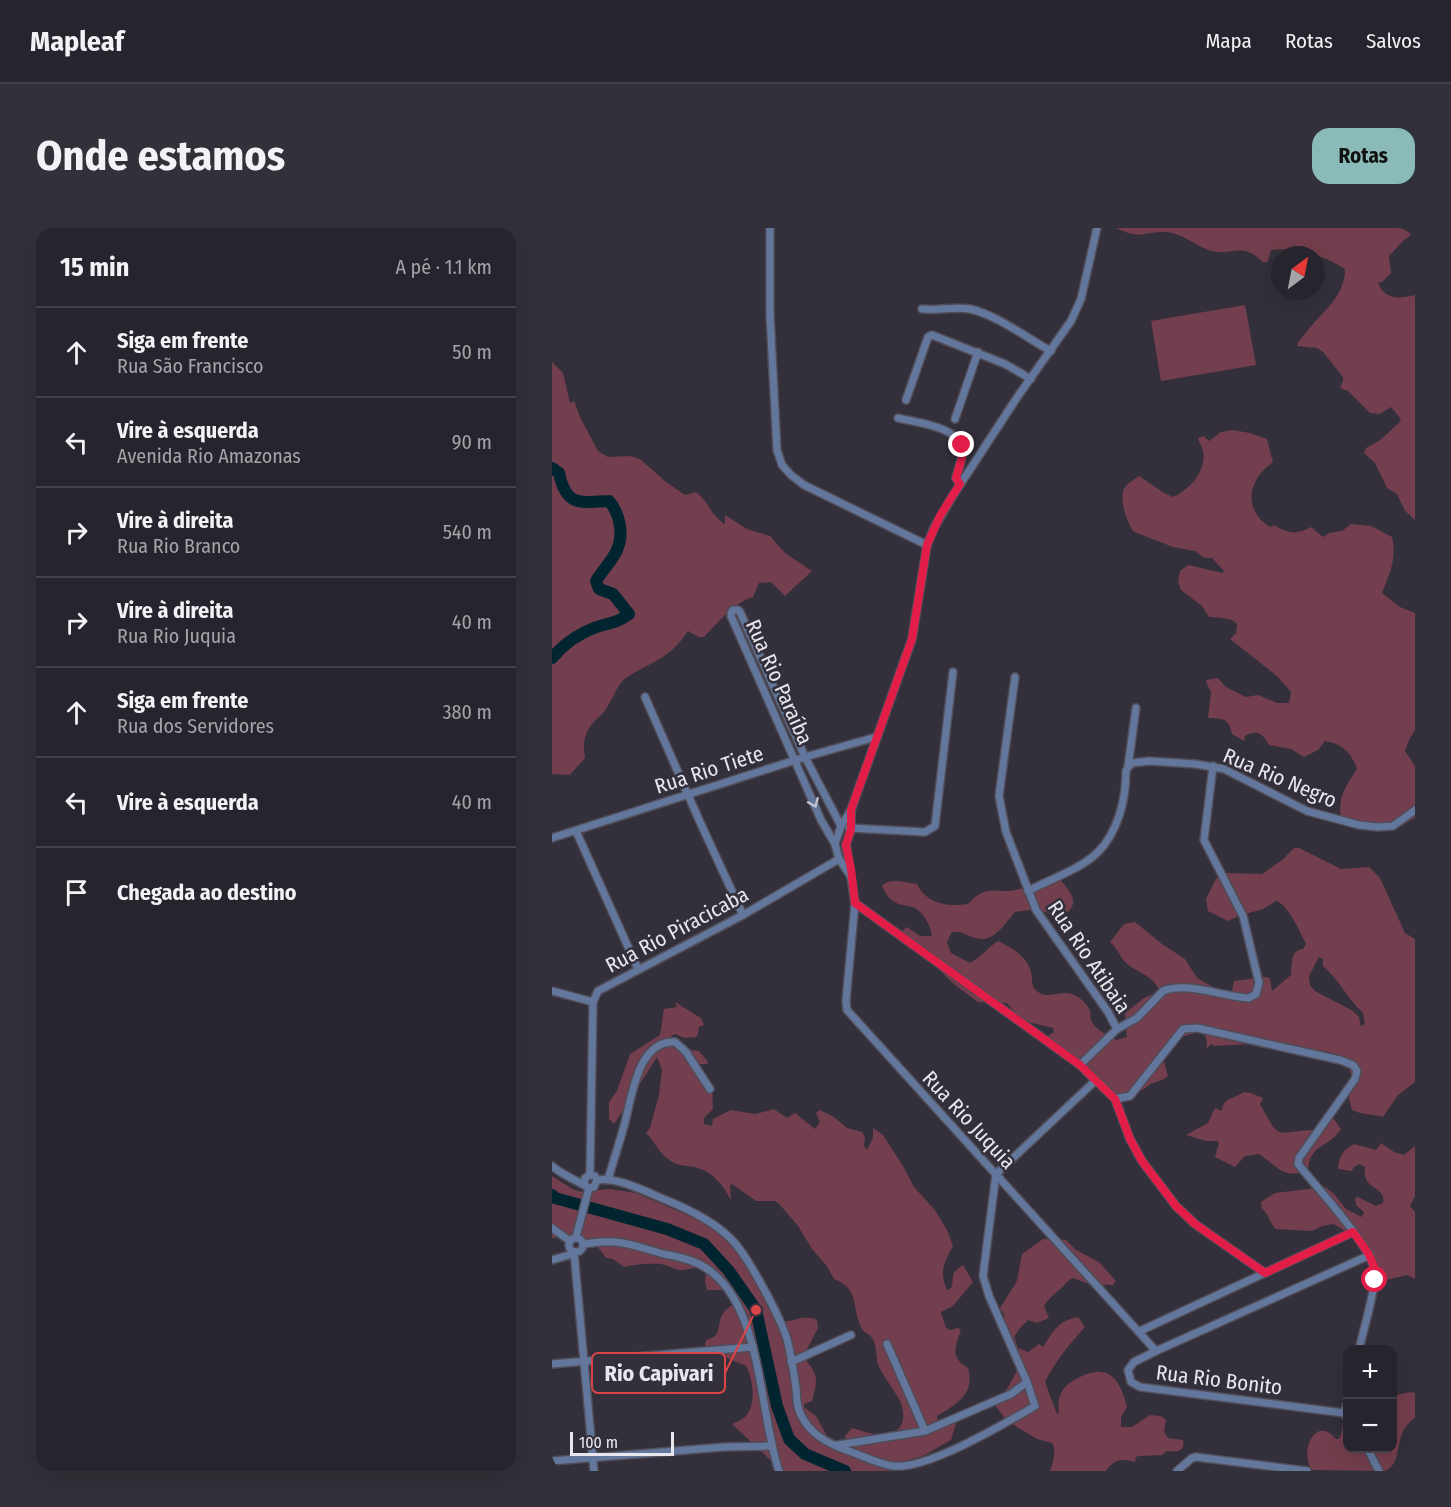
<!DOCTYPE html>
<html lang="pt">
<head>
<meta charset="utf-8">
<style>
  body { margin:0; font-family:"Fira Sans Condensed",sans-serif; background:#323038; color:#f1f3f6 }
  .controls { position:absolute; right:18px; bottom:18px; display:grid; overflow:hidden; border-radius:12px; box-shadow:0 6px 24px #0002 }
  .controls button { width:54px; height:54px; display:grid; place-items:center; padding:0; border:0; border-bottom:2px solid #424148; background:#26242c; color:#f1f3f6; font:30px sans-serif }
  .compass { position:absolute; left:719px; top:18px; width:54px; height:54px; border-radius:50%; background:#26242c; box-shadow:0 6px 24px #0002; rotate:32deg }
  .scale { position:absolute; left:18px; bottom:15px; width:104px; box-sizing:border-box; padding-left:6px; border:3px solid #e9e7ee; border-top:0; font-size:16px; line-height:21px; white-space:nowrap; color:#e9e7ee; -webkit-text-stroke:4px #33303b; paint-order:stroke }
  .stop { position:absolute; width:18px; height:18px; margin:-14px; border:4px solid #e11d48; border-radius:50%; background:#fff }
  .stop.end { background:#e11d48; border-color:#fff; box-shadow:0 2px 6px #0008 }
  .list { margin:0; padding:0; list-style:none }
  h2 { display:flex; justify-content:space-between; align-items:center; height:78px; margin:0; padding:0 24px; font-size:26px }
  h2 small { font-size:20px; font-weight:400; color:#a4a4a9 }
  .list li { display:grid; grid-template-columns:39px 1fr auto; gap:18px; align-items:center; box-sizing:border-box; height:90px; padding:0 24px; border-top:2px solid #424148 }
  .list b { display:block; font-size:22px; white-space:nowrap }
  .list p { margin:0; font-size:20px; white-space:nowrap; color:#a4a4a9 }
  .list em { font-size:20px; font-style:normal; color:#a4a4a9 }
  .icon { flex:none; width:33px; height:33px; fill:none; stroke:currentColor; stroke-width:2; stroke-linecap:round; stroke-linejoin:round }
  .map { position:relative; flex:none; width:863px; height:1243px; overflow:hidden; border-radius:18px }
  header { display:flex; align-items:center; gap:36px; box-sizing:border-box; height:84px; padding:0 30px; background:#26242c; border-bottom:2px solid #424148 }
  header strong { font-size:28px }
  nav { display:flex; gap:33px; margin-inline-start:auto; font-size:21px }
  .intro { display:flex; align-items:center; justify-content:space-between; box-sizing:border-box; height:144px; padding:0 36px }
  h1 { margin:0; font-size:42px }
  .button { padding:15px 27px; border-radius:18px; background:#8bbbb9; color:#111; font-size:21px; font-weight:700 }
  main { display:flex; gap:36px; padding:0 36px }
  aside { flex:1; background:#26242c; border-radius:18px; box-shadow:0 6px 24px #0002 }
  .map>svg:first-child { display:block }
  .green { fill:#733e4d; fill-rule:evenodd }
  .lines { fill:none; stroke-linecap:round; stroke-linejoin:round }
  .river { stroke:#012431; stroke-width:12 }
  .street-casing { stroke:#504d58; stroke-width:10 }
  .street { stroke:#63779c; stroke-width:7 }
  .oneway { stroke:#c1c5d5 }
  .route { stroke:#e11d48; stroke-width:8 }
  .labels { text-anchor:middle; stroke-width:5; stroke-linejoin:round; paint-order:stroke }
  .street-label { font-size:21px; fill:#e9e7ee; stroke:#33303b }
  .leader { fill:none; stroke:#d94546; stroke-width:2 }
  .callout-dot { fill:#d94546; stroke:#33303b; stroke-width:2 }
  .callout { fill:#33303b; stroke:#d94546; stroke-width:2 }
  .callout-label { font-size:22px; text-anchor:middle; font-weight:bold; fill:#e9e7ee }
</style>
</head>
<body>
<header>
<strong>Mapleaf</strong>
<nav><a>Mapa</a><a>Rotas</a><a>Salvos</a></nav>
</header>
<div class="intro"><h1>Onde estamos</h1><a class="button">Rotas</a></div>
<main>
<aside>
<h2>15 min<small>A pé · 1.1 km</small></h2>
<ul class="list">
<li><svg class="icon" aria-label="ahead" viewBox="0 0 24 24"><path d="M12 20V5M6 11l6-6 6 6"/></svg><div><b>Siga em frente</b><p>Rua São Francisco</p></div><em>50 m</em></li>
<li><svg class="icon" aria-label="left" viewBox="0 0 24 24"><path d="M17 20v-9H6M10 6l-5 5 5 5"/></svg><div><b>Vire à esquerda</b><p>Avenida Rio Amazonas</p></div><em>90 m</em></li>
<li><svg class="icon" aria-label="right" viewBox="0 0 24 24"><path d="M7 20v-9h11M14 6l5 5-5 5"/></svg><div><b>Vire à direita</b><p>Rua Rio Branco</p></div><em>540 m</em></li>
<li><svg class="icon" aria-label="right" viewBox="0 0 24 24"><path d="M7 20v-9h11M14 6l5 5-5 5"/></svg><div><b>Vire à direita</b><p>Rua Rio Juquia</p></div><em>40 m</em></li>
<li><svg class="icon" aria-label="ahead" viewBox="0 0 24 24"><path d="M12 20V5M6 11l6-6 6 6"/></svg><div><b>Siga em frente</b><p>Rua dos Servidores</p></div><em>380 m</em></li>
<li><svg class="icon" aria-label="left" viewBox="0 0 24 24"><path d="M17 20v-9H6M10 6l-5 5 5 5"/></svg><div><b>Vire à esquerda</b></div><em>40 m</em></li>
<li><svg class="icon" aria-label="arrive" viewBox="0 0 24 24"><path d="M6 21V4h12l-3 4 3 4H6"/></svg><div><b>Chegada ao destino</b></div></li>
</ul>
</aside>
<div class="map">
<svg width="863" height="1243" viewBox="0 0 863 1243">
  <rect width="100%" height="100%" fill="#33303b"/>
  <g class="green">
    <path d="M564 0H863V4L851 13 837 28 839 45 830 54 826 55C833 72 847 71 863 67V292L853 283 845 266 835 260 823 235 812 225 814 220 827 213 847 195 849 191 839 179 828 186 818 185 796 163 788 160 791 153V149L771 124 765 120 745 118 746 114C752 108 756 101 762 95 776 79 793 65 793 41 770 27 747 19 719 22L716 33 712 35C689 13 683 28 660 23 644 19 632 5 613 4 589 4 589 12 564 0Z"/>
    <polygon points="693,77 704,137 609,153 599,93"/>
    <path d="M0 134 11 145 18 175 22 173 29 191 46 223 56 229 78 228 88 231 114 254 133 267 144 264C159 276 158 287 173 296V287L195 301 218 308 233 325 260 343 233 368 219 354 207 355 201 369C181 375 166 395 152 409H147L136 403C116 433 101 432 74 450 65 456 59 476 51 485 44 492 37 497 34 507 31 515 32 522 33 530L18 547 0 546Z"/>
    <path d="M680 202 698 205 715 211 721 234C695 252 691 282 718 299L722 297C737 306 744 307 759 299L771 309 777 305 790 303 799 296 819 298 840 309C845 330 838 345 830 365L848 379 863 385V502L857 512 853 523 863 538V590C836 606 817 609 789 591 785 570 794 558 805 541 799 524 790 516 773 513L766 522 752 529 739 521 717 517C711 506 705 501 693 508L692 513 680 506C676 489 671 491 656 490L659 464 654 454 655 452 666 450 674 459 694 469 706 467 725 475H737L739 464 725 448 678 411 684 405 685 396C679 389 667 390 657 389L650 378 629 362 626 354 628 343 636 337 671 345 672 343 660 330H652L643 323 621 319 582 304C575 295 567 272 572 261 575 255 582 252 587 248L612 265 621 269C637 262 655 243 651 223 650 219 647 214 646 210L652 208 657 213 669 204Z"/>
    <path d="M742 620H747L789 641 817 639 828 650 853 705 863 711V854L846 867 831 889C820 886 810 887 800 882L797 871 800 848 796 838 777 824 765 822 740 823 708 819 697 816 662 818 659 816 654 821 655 813 652 805 649 803 614 814 610 827 616 848 612 851 599 856 577 871 574 869 554 865 547 861 535 851 528 833 519 826 498 814 483 810H492L502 804 501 800 468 792 455 775 426 774 403 757 351 707V702L355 699 368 708H380C379 699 372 685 363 680 356 677 347 678 341 673 335 669 333 664 330 658 338 649 354 655 365 656 374 676 397 679 416 676 434 655 444 667 468 661 481 658 493 652 504 646 517 664 533 674 508 690L486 681 463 684C452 696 442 716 423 710 412 707 412 703 400 704L395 714 399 725 418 735C430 729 435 720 446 713 459 719 475 728 479 744 481 752 478 759 486 764 498 772 510 761 522 767 528 769 536 777 538 783 539 786 538 789 539 792 543 802 556 807 564 812L575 809 573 785 592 770 608 763C600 746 586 746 573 734 568 728 565 720 558 714L572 696 583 694 610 716 633 731 645 750 676 767 680 763 682 753 712 749 718 750 720 763 739 747C740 737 738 722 751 721L754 716C748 704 736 676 724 673L711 681 687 688 676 693 656 683 654 671 664 651 673 645 710 646 730 632ZM767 729 771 731V738C787 752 796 771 811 785L813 796 809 798 807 789 801 783 763 763 758 757 757 748Z"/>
    <path d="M123 774 149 790 152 797 147 799 146 806 144 809 132 810 123 806 119 808 122 820 147 823 156 834 155 836H145C149 843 154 845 157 851 162 859 160 872 161 881L152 890V896L160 898 161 891 179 882 203 886 222 881 235 890 243 885 263 901 268 894 264 885 268 882 282 889 295 900 310 904 313 909 312 918 315 922 321 910V900L331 907 351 938 362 959 383 982 395 1002 401 1018C392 1035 387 1043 395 1062L400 1059C402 1045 398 1046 411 1037L421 1054 401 1078 389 1084 394 1100 398 1102 406 1100 409 1102C403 1119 398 1130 416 1140 423 1166 405 1176 385 1188V1191C391 1194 400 1191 406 1188L399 1212 371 1228 341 1236 337 1239 338 1243H230L180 1196C184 1194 190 1192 193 1189 205 1177 201 1151 194 1138L156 1122 153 1117 154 1112C169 1108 165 1101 169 1089 172 1082 179 1078 184 1074V1067L174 1062H155L153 1053 154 1044C146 1036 137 1043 127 1042 121 1041 115 1037 109 1036 96 1035 84 1036 72 1039L61 1031 54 1030C39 1006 26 1007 0 1010V948L22 962 32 964 57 961 84 965 161 998 174 1008 189 1026 211 1069 229 1093C242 1095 251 1085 265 1092L266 1100 251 1129C267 1147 266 1151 260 1173L252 1176V1179L264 1188 280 1217 294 1226 306 1229 295 1217 293 1208 300 1200C310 1203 322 1207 332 1207 351 1207 355 1188 348 1173 342 1162 334 1152 328 1141 323 1132 326 1119 320 1110 318 1106 312 1105 310 1101 299 1082 309 1061 282 1051L274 1037 260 1021 246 998 228 977 223 973H204L180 956 178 958 179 972C171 958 163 945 146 940 137 937 127 939 119 933 108 927 103 914 94 905L98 900 107 867 110 842 105 829 62 896 57 891V874L65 863 78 826 108 807 112 781 125 779Z"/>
    <path d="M692 864 699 865 711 870 708 876C729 915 723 903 762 902L775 888 782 891 789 901C777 920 759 915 756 941 734 954 725 938 707 926L693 928 683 939 663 929 667 915 665 913H654L634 907 656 895 663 880 670 883C671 869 682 871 692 864Z"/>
    <path d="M829 915 842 924 852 927 863 918V968L858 978 863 984V1051L855 1047 834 1052 826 1042 814 1033 816 1025 802 1009 782 996 770 998 760 1003 724 1001C718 996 717 986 710 981L709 974 723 965 773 959 782 966 794 981 810 989 812 984 804 977 803 970 806 969 824 978 831 975C835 957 809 963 813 939L807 936 802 939 800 943 786 941C787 928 791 922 802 916L824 922Z"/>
    <path d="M491 1011 514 1012 524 1022 547 1034 564 1053 561 1057 537 1056 521 1050 517 1052C510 1061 499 1067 492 1078L497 1090 485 1095 476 1092 468 1100 462 1109 466 1120 476 1124 487 1116 491 1119C502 1102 506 1093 526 1089L533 1099C518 1116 503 1133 493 1154L505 1186 507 1184C504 1168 511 1157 526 1150 556 1134 568 1150 575 1179L569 1189V1199H580L598 1187 609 1188 614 1192 612 1204 616 1210 631 1212C634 1224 623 1224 615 1223L610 1227 587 1228 584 1229 583 1234C570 1230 562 1231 554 1243H498C501 1234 505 1224 500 1215L485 1211 455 1193 442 1176C454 1165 461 1152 467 1137L454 1106 458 1100 445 1096 446 1092 453 1088 448 1080 465 1053 470 1026Z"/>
    <path d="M858 1164 863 1165V1190C839 1205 853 1235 833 1243L760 1242C747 1224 763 1186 784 1211H787C793 1200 789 1188 795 1179L796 1220H840L841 1168Z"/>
  </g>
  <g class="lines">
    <g class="river">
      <path d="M0 240 7 245C14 278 27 275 57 273 68 286 72 306 65 322 60 333 50 343 44 353L47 361 61 366 77 386C62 397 58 394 42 400 26 406 11 417 0 430"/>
      <polyline points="0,967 3,970 115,1001 152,1016 177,1043 204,1082 225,1178 237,1211 253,1226 293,1243"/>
    </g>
    <defs>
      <g id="street">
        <polyline points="218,0 218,87 225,222 230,237 239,247 252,257 375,317"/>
        <path d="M370 81C387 83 403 78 418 81 445 87 475 110 499 123"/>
        <polyline points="354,172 376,109 380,107 453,136 479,151"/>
        <path d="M346 190C366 195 414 199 410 227 409 235 406 243 404 250L408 256"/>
        <polyline points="403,191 426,124"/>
        <polyline points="463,449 447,568 454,604 484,682 556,784 565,801 528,837"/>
        <polyline points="93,469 148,594 191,687"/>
        <polyline points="576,539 580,535 597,533 643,536 672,541 755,583 807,597 826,599 841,598 863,582"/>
        <polyline points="299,584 299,601 294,617 303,675 294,773 295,782 604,1123"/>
        <polyline points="289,598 253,529 188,384 186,382 181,382 179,385 179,388 269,592 283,616 287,631 298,647"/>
        <polyline points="297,600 373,604 383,598 401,444"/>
        <polyline points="24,603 86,741"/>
        <polyline points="0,610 253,529 324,509"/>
        <polyline points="283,616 289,598 299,582 360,411 375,317 382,300 400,269 466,168 519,93 529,71 545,0"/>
        <path d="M476 663C498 651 527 642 545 625 566 605 574 571 574 543L576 539 584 480"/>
        <polyline points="303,675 528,837 563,871 578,911 590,933 624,978 643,996 713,1045"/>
        <polyline points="0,763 41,774"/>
        <path d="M565 801 585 790 611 763C633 753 673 769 697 770L704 766 707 755 691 688 652 612 661 538"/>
        <path d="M563 871 578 868 631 801 645 800 788 832 801 837 805 843 803 851 747 930 746 936C764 959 821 1019 823 1045 824 1061 811 1103 807 1122"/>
        <path d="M0 938C12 948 26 953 37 960L42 959 45 952 43 948 38 947 33 950 32 956"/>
        <polyline points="38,947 41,774 46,763 191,687 287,631"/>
        <path d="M45 952C64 948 97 965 114 972 136 981 164 995 180 1012 196 1028 228 1089 235 1111 239 1127 242 1145 244 1160 245 1170 244 1178 249 1187 258 1206 275 1215 294 1222 309 1227 326 1236 341 1238 375 1242 452 1196 483 1178L475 1154"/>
        <path d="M56 952C61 934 67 916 72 898 80 870 85 812 123 814L134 824 158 861"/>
        <polyline points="0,1000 18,1013"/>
        <polyline points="24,1009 37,960"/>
        <circle cx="24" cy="1017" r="7"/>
        <path d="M31 1016C41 1015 53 1013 63 1014 79 1015 96 1022 112 1026 123 1028 136 1031 147 1036 211 1068 206 1182 227 1243"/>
        <polyline points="22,1024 42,1243"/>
        <polyline points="0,1032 21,1026"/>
        <polyline points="588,1103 801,1004"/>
        <polyline points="335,1116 373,1203"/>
        <polyline points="239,1134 299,1107"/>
        <polyline points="0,1136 201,1119"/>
        <polyline points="792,1185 796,1173"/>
        <polyline points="796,1191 792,1185 588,1159 579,1154 576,1142 582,1134 604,1123 818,1027"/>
        <polyline points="286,1217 373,1203 459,1166 475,1154 437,1068 431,1048 444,946 543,853"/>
        <polyline points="815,1220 827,1243"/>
        <polyline points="0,1233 172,1219 218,1218"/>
        <polyline points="625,1243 640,1230 644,1229 755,1243"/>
      </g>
    </defs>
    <use href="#street" class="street-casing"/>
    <use href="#street" class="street"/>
  </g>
  <defs><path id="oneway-chevron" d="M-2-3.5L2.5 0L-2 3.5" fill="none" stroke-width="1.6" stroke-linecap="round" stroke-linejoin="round" transform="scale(1.5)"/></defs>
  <use class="oneway" href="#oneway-chevron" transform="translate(262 575) rotate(67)"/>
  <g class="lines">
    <path class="route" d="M410 217 411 226 404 250 408 256 388 288 375 317 360 411 299 582V601L294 617 299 641 303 675 528 837 563 871 578 911 590 933 624 978 643 996 713 1045 801 1004C811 1018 825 1033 823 1052"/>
  </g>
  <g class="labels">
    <g class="street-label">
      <text transform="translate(227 454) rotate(66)" y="7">Rua Rio Paraíba</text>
      <text transform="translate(157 542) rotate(-18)" y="7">Rua Rio Tiete</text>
      <text transform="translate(728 550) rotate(23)" y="7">Rua Rio Negro</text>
      <text transform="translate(125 702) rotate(-28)" y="7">Rua Rio Piracicaba</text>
      <text transform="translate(537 729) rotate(56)" y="7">Rua Rio Atibaia</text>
      <text transform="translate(417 892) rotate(47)" y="7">Rua Rio Juquia</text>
      <text transform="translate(667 1152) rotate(7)" y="7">Rua Rio Bonito</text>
    </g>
  </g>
  <path class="leader" d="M204 1082L173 1145"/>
  <circle class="callout-dot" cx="204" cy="1082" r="6"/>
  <rect class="callout" x="40" y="1125" width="133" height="40" rx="6"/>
  <g class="callout-label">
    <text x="107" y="1153">Rio Capivari</text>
  </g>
</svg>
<div class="controls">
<button>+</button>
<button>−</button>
</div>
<svg class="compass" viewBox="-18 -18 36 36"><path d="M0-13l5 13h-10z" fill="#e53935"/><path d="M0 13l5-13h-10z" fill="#a4a4a9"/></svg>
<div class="scale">100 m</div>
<div class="stop" style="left:823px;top:1052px"></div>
<div class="stop end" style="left:410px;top:217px"></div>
</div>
</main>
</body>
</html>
